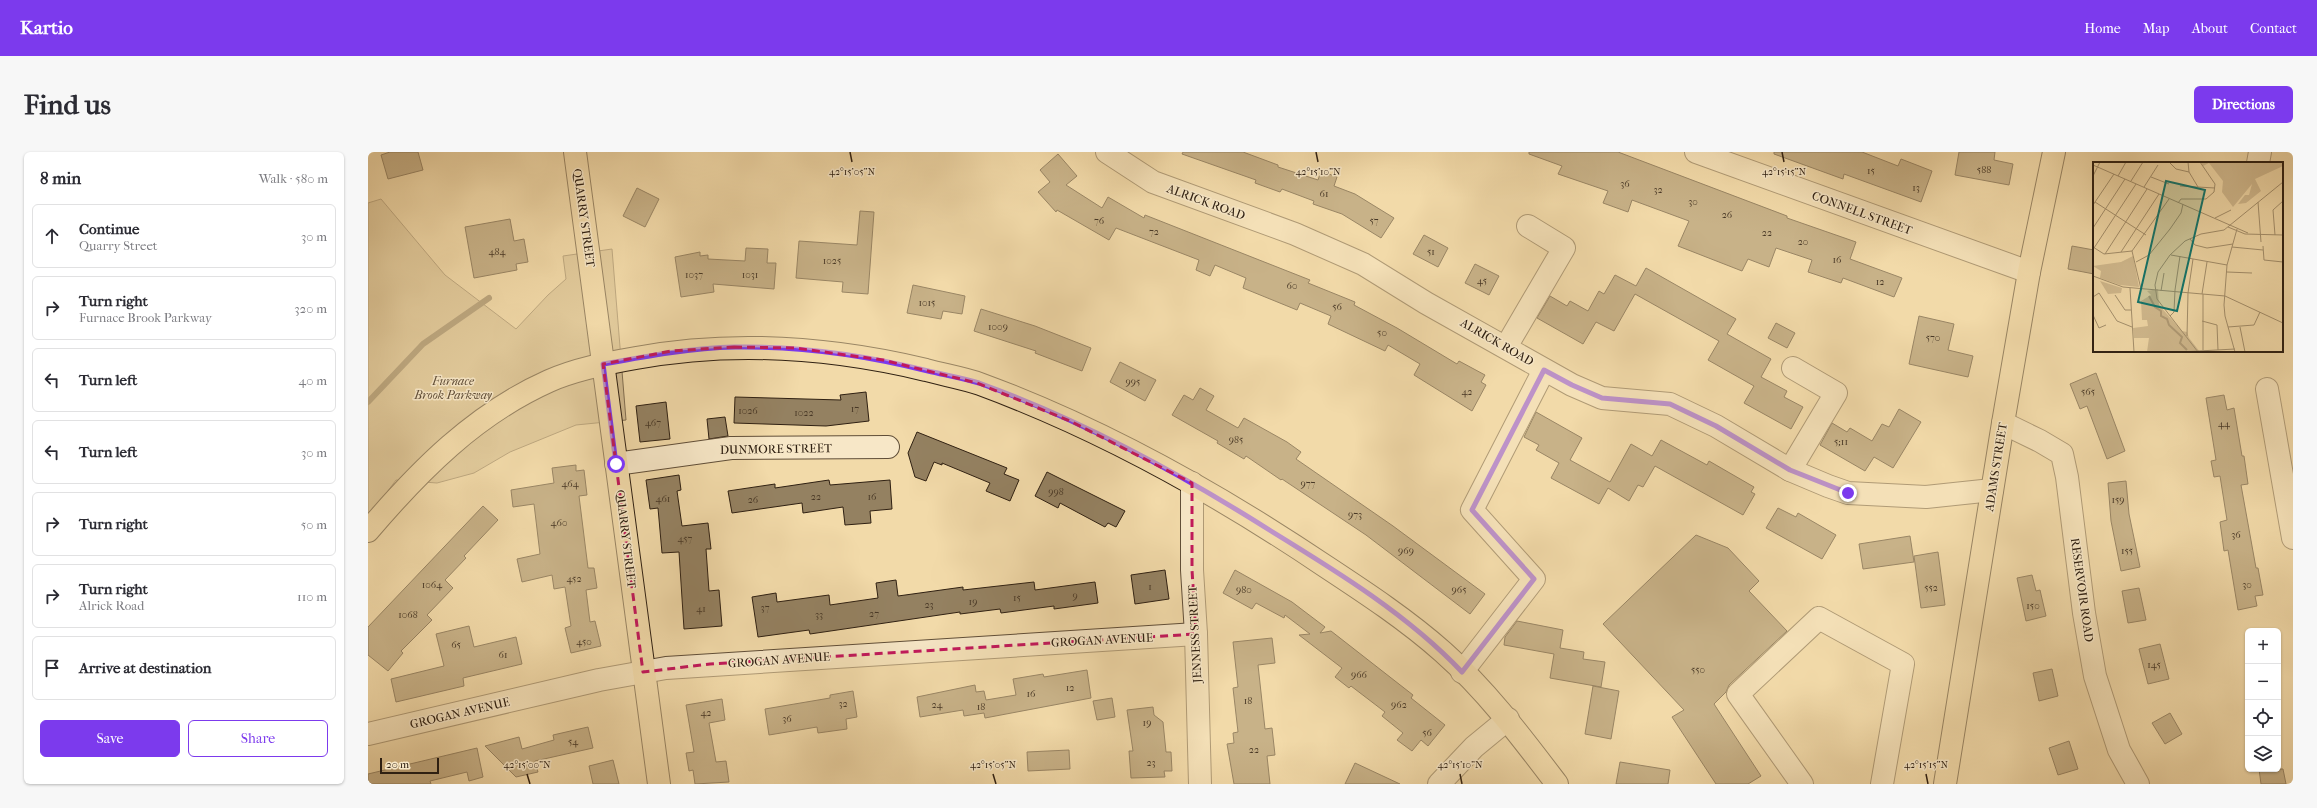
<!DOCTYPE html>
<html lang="en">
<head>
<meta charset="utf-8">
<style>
  body { margin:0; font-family:"IM FELL French Canon",serif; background:#f7f7f7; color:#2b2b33 }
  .controls { position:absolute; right:12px; bottom:12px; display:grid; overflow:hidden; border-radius:6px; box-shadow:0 1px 3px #0004 }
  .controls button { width:36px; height:36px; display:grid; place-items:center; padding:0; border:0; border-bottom:1px solid #e1e1e2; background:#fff; color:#2b2b33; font:20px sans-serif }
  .scale { position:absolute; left:12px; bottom:10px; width:59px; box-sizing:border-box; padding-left:4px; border:2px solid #2f2012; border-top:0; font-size:11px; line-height:14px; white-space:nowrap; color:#2f2012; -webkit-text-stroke:3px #f7e7c7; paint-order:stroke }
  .stop { position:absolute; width:12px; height:12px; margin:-9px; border:3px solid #7c3aed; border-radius:50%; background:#fff }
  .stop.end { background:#7c3aed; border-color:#fff; box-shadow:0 1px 4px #0008 }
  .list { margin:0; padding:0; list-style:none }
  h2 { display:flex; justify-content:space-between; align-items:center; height:52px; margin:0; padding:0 16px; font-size:17px }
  h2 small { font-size:13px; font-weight:400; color:#7c7c81 }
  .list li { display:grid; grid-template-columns:26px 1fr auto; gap:12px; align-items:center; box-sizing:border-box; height:64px; margin:0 8px 8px; padding:0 8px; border:1px solid #e1e1e2; border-radius:6px }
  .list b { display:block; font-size:15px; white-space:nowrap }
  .list p { margin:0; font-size:13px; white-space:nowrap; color:#7c7c81 }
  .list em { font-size:13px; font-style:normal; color:#7c7c81 }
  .actions { display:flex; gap:8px; padding:12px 16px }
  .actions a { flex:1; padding:9px 0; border:1px solid #7c3aed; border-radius:6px; text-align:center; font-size:14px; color:#7c3aed }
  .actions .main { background:#7c3aed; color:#fff }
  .icon { flex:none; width:22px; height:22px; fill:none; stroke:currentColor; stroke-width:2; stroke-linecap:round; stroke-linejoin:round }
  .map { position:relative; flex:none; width:1925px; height:632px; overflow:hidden; border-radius:6px }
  header { display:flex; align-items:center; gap:24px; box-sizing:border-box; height:56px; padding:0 20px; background:#7c3aed; color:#fff }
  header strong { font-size:19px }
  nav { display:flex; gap:22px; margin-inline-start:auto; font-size:14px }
  .intro { display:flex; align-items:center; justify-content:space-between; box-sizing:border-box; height:96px; padding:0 24px }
  h1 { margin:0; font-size:28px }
  .button { padding:10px 18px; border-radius:6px; background:#7c3aed; color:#fff; font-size:14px; font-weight:700 }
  main { display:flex; gap:24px; padding:0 24px }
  aside { flex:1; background:#fff; border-radius:6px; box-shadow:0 1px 3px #0004 }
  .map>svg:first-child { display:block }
  .green { fill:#d1ba8f; stroke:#806d50 }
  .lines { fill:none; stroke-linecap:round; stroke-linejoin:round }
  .stream { stroke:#7c6a4e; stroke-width:6 }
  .building { fill:#948161; stroke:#2f2012 }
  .minor-casing { stroke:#604e38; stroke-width:24 }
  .major-casing { stroke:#2f2012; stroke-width:24 }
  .minor { stroke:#f7e7c7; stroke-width:22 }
  .major { stroke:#f2daa9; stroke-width:22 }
  .route { stroke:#7c3aed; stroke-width:5 }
  .marked { fill:none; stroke:#c2185b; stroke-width:3; stroke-dasharray:8 5; stroke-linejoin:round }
  .ticks { fill:none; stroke:#2f2012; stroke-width:1.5 }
  .labels { text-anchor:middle; stroke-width:3; stroke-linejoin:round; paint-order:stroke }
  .number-label { font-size:10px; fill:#483826 }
  .street-label { font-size:12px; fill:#2f2012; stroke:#f7e7c7 }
  .park-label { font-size:12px; font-style:italic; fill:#604e38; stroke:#f7e7c7 }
  .inset-river { fill:none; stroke:#b09b76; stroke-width:2 }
  .inset-road { fill:none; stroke:#a4906d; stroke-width:1 }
  .view { fill:#0f766e; fill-opacity:0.15; stroke:#0f766e; stroke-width:2 }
  .inset-edge { fill:none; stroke:#2f2012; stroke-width:2 }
  .ticks-label { font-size:10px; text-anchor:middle; fill:#2f2012; stroke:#f7e7c7; stroke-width:3; stroke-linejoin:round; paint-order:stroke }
</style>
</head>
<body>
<header>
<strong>Kartio</strong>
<nav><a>Home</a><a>Map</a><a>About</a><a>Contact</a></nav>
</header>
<div class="intro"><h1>Find us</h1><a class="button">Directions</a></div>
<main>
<aside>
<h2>8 min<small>Walk · 580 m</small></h2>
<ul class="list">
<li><svg class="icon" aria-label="ahead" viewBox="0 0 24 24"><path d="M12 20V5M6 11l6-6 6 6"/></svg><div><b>Continue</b><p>Quarry Street</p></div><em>30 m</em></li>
<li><svg class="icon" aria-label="right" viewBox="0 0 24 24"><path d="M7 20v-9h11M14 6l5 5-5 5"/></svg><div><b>Turn right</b><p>Furnace Brook Parkway</p></div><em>320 m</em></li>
<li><svg class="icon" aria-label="left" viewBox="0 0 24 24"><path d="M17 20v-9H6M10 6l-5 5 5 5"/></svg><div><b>Turn left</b></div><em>40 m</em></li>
<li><svg class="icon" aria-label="left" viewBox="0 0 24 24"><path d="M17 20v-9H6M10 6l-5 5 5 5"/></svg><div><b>Turn left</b></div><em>30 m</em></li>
<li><svg class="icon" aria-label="right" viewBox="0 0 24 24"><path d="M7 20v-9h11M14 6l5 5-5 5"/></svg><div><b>Turn right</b></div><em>50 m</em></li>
<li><svg class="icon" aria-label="right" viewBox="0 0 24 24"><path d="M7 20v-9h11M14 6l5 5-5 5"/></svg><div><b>Turn right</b><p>Alrick Road</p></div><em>110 m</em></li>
<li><svg class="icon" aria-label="arrive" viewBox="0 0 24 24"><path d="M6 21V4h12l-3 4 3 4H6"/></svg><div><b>Arrive at destination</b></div></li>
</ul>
<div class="actions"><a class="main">Save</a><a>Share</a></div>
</aside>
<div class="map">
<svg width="1925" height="632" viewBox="0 0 1925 632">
  <rect width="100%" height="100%" fill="#f2daa9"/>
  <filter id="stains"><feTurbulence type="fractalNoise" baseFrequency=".005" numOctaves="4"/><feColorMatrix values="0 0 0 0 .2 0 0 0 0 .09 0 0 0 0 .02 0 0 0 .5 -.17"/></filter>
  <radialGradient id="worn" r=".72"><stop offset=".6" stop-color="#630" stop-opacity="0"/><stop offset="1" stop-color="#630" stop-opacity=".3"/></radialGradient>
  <polygon class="green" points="13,47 77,123 148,177 180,143 198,127 195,104 244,97 258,268 208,273 142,300 106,321 69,331 28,328 0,366 0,51"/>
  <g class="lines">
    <polyline class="stream" points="0,250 55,192 121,146"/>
  </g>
  <g class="building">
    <polygon points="22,0 50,0 55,18 20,27 13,3"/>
    <polygon points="815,0 875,0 910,13 910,15 950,28 953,19 969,25 966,34 987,42 1026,66 1013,86 974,62 945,52 946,49 914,37 912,40 887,31 888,28 814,2"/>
    <polygon points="1161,0 1250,0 1419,64 1419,66 1488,90 1482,107 1534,126 1526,145 1475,126 1473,131 1440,120 1444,108 1408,96 1401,115 1380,107 1374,119 1310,94 1321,69 1264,48 1260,60 1235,51 1240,39 1190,22 1194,14 1161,2"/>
    <polygon points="1406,0 1494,0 1530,14 1533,7 1564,19 1553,50 1476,22 1475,27 1406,2"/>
    <polygon points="1591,0 1627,0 1626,8 1645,12 1641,33 1587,23"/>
    <polygon points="690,2 709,24 698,33 734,56 740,45 776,66 777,63 942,128 940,131 987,150 986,153 1029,176 1089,212 1091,209 1117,223 1113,230 1118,233 1104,259 1046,223 1052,212 1020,193 1017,199 960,172 963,164 932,151 929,158 875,136 878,126 847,113 842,124 828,118 831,108 748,76 741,88 689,58 688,60 670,40 682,30 672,18"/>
    <polygon points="269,36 291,47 277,75 255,64"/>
    <polygon points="492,59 506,60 500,142 474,140 475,130 428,126 431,89 489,93"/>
    <polygon points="142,67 146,89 156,87 160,110 148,112 149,118 106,126 97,75"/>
    <polygon points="1056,83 1080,96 1070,115 1045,102"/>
    <polygon points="1704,94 1726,98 1726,122 1700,117"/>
    <polygon points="378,96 400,97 399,111 408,111 406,137 345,132 346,140 313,145 307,105 332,100 332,104 340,103 340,107 377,109"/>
    <polygon points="1107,112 1131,124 1121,143 1097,131"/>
    <polygon points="1278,116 1368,167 1359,182 1403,207 1393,225 1419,239 1416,245 1435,255 1423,277 1376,251 1386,234 1340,208 1351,189 1267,142 1246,179 1228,170 1215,192 1169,166 1182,144 1199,154 1202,149 1220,159 1231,139 1236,142 1247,123 1268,134"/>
    <polygon points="545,133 597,144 594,162 575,159 573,167 539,161"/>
    <polygon points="613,157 667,174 723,196 714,219 667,201 668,199 606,179"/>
    <polygon points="1551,164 1586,172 1580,198 1605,204 1600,225 1541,212"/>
    <polygon points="1408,171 1427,181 1419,196 1400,186"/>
    <polygon points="752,210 788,228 777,249 742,230"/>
    <polygon points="1728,221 1757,299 1739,307 1719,254 1712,257 1702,232"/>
    <polygon points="832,236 846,244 838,258 870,276 876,266 919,290 933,300 928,307 1025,374 1117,442 1102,462 998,383 914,327 913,328 878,304 876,307 849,291 850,289 804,263 816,243 825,248"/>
    <polygon points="498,240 501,269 458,274 366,271 367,245 473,248 472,243"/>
    <polygon points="1856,243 1859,258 1866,256 1874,304 1876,304 1880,332 1873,333 1888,416 1890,416 1895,443 1887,444 1889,454 1870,458 1860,398 1856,399 1852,370 1859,368 1852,324 1846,325 1843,309 1848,308 1838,246"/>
    <polygon points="298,250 302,287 272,290 268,254"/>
    <polygon points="1531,257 1553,270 1525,316 1506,305 1497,319 1452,293 1464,271 1479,280 1482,276 1504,289 1514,272 1521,275"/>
    <polygon points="1168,260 1214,286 1202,308 1242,330 1263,292 1284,304 1293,288 1339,313 1341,309 1386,335 1383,340 1387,342 1375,363 1287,314 1275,335 1270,333 1261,349 1240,336 1231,352 1183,326 1191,311 1168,298 1171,293 1156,285"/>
    <polygon points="357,265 360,284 341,287 339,267"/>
    <polygon points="549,280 639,316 636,322 651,328 642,349 618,339 622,331 574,311 574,313 566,310 558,329 547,325 540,301"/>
    <polygon points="208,313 208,319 216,318 219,343 211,344 220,416 226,416 229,436 218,438 222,470 227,469 233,494 203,501 197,476 203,474 197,435 186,437 184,423 154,430 149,407 172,402 166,352 145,355 143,338 186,331 184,316"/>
    <polygon points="679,320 757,359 748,375 740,371 737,375 692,351 690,356 667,344"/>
    <polygon points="311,323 313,338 309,339 314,374 340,371 343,397 338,397 341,439 351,438 354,474 316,477 311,400 294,401 290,356 282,357 278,328"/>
    <polygon points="461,328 462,333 522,328 524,357 502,359 503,371 477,373 475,355 435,361 434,351 364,361 360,339 407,332 407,336"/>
    <polygon points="1758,329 1761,362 1772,415 1753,419 1743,369 1740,331"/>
    <polygon points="115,354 130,368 96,404 98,406 77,428 85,436 59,463 64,468 33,499 35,501 20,519 0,503 0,475"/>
    <polygon points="1410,356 1428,365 1430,361 1468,383 1454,407 1398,376"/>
    <polygon points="1328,383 1360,396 1391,429 1381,439 1419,479 1361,533 1358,540 1346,552 1393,624 1380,632 1348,632 1304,565 1316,558 1235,472"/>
    <polygon points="1542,384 1546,410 1495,417 1491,392"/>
    <polygon points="1570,400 1577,453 1553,456 1546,404"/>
    <polygon points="797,418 801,447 767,452 763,423"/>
    <polygon points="867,418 924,450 957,475 952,481 963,479 1045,543 1043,546 1077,573 1060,594 1053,588 1044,599 1029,588 1035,581 1014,564 1017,560 983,534 981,536 967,525 974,516 931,483 942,482 917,463 916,466 888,451 884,457 855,441"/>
    <polygon points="1664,423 1668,439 1672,438 1678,464 1658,469 1649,426"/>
    <polygon points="528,428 530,444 595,435 595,438 666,430 667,438 727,430 730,451 686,457 686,454 633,461 632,457 592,462 592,460 442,482 441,478 390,485 384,445 408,441 409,450 461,443 462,453 510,446 508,431"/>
    <polygon points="1771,436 1778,468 1760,471 1754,439"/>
    <polygon points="1149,469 1195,478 1192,496 1216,500 1215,507 1237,510 1233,535 1182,526 1186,502 1136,493 1137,485"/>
    <polygon points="101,474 106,495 148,485 154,512 95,526 96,534 28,550 23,527 76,514 68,482"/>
    <polygon points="904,486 907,511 890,513 897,577 904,576 907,603 899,604 902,632 866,632 859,592 866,591 865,581 870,580 865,536 870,535 865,490"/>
    <polygon points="1792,492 1801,527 1780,532 1771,497"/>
    <polygon points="1684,517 1690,544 1671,549 1665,521"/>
    <polygon points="719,518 723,546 617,566 616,561 596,564 595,558 552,565 549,545 607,533 608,540 616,539 618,548 648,543 645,527 675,522 676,525"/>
    <polygon points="1225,534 1251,539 1243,587 1217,582"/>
    <polygon points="485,539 489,565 478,567 479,577 450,581 449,575 401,583 397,557 462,546 462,543"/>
    <polygon points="744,546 747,565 729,568 725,549"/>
    <polygon points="354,547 357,568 341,571 348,610 358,609 361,630 327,632 325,618 321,619 318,601 326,600 318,553"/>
    <polygon points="785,555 786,563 795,570 798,600 803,600 804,619 796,619 797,625 763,626 761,599 765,599 759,558"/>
    <polygon points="1802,561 1814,582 1797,592 1784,571"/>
    <polygon points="220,575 225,596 167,609 170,620 148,625 117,594 151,585 154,597 186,588 185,583"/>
    <polygon points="1701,589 1710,617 1690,623 1681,596"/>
    <polygon points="109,596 115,625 101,629 99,620 62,629 63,632 0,632 0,622"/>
    <polygon points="701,598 702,617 660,619 659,600"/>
    <polygon points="245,608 251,632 225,632 221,614"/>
    <polygon points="1252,610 1302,618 1300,632 1248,632"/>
    <polygon points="987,611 1032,632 977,632"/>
    <polygon points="1891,617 1915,617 1918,632 1893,632"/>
  </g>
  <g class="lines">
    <defs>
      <g id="minor">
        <polyline points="739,0 785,30 927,82 995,112 1058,151 1204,233 1234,246 1302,252 1348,274 1422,318 1460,334 1480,341 1558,345 1624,338"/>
        <polyline points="1328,0 1661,120"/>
        <polyline points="1890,11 1892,0"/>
        <polyline points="1138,195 1196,96 1160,74"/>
        <polyline points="1899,237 1925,386"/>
        <polyline points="1635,271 1672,289 1694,302 1699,325 1716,461 1727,524 1751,598 1770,632"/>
        <polyline points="248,312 363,296 520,295"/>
        <polyline points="1422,318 1468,241 1425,216"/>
        <polyline points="824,331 824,418 828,482 832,632"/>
        <polyline points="1094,520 1166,427 1104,358 1176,218"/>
        <polyline points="0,582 231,528 298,516 828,482"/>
        <polyline points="1071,632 1106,595 1140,567"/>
        <polyline points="1434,632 1370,542 1451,466 1535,512 1514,632"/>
      </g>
      <g id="major">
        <polyline points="207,0 291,632"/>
        <path d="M0 379C51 319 107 262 181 229 208 217 239 211 268 206 366 188 462 195 558 218 576 223 595 226 612 232 734 277 850 342 957 414 998 441 1039 468 1075 500 1119 539 1154 586 1189 632"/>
        <polyline points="1577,632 1635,271 1661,120 1686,0"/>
      </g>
    </defs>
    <use href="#minor" class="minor-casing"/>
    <use href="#major" class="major-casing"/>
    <use href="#minor" class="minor"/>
    <use href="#major" class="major"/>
  </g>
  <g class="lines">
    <path class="route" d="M248 312 235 212C279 204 322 196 367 195 432 194 497 203 560 219 577 223 594 226 611 231 711 267 813 322 903 379 970 420 1040 463 1094 520L1166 427 1104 358 1176 218 1204 233 1234 246 1302 252 1348 274 1422 318 1480 341"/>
  </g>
  <path d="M0 0H1925V632H0ZM366 195 427 196 515 208 609 231 702 269 824 331V418L828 482 342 512 275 520 235 212 303 199Z" fill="#f2daa9" fill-opacity=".55" fill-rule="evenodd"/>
  <path class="marked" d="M366 195 427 196 515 208 609 231 702 269 824 331V418L828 482 342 512 275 520 235 212 303 199Z"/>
  <path class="ticks" d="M482 0 484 10M948 0 950 10M1414 0 1416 10M159 622 162 632M625 622 628 632M1092 622 1094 632M1558 622 1560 632"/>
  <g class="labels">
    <g class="number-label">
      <text x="1616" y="21">588</text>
      <text x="1503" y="22">15</text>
      <text x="1257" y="35">36</text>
      <text x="1548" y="39">13</text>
      <text x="1290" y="41">32</text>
      <text x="956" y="45">61</text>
      <text x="1325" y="53">30</text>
      <text x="1359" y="66">26</text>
      <text x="731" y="72">76</text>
      <text x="1006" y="72">57</text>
      <text x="786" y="83">72</text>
      <text x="1399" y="84">22</text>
      <text x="1435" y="93">20</text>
      <text x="129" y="103">484</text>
      <text x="1063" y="103">51</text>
      <text x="1469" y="111">16</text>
      <text x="464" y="112">1025</text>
      <text x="326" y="126">1037</text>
      <text x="382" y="126">1031</text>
      <text x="1114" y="132">45</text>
      <text x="1512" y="133">12</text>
      <text x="924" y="137">60</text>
      <text x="559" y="154">1015</text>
      <text x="969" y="158">56</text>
      <text x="630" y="178">1009</text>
      <text x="1014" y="184">50</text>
      <text x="1565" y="189">570</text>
      <text x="765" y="233">995</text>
      <text x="1099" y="243">42</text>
      <text x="1720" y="243">565</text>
      <text x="487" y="260">17</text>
      <text x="380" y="262">1026</text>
      <text x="436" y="264">1022</text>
      <text x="285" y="274">467</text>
      <text x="1856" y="275">44</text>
      <text x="868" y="291">985</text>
      <text x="1473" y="293">5;11</text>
      <text x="202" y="335">464</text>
      <text x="940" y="335">977</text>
      <text x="688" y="343">998</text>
      <text x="448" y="348">22</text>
      <text x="504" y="348">16</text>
      <text x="295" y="350">461</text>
      <text x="385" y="351">26</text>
      <text x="1750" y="351">159</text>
      <text x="987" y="366">973</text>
      <text x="191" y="374">460</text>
      <text x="1868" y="386">36</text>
      <text x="317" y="390">457</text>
      <text x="1038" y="402">969</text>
      <text x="1759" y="402">155</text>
      <text x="206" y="430">452</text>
      <text x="64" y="436">1064</text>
      <text x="1879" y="436">30</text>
      <text x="782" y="438">1</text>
      <text x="1563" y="439">552</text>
      <text x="876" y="441">980</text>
      <text x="1091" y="441">965</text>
      <text x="707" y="447">9</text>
      <text x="649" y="449">15</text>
      <text x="605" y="453">19</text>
      <text x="561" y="456">23</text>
      <text x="1665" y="457">150</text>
      <text x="397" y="459">37</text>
      <text x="333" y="460">41</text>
      <text x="506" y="465">27</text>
      <text x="40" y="466">1068</text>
      <text x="451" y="466">33</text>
      <text x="216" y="493">450</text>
      <text x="88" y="496">65</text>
      <text x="135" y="506">61</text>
      <text x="1786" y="516">145</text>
      <text x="1330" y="521">550</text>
      <text x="991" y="526">966</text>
      <text x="702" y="539">12</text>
      <text x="663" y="545">16</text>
      <text x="880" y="552">18</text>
      <text x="475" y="555">32</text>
      <text x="569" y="556">24</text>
      <text x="1031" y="556">962</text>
      <text x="613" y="558">18</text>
      <text x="338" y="564">42</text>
      <text x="419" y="570">36</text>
      <text x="779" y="574">19</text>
      <text x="1059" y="584">56</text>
      <text x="205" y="593">54</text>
      <text x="886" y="601">22</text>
      <text x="783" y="614">23</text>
    </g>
    <g class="street-label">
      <text transform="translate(838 50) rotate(20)" y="4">ALRICK ROAD</text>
      <text transform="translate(1494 61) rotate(20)" y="4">CONNELL STREET</text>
      <text transform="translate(216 66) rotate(82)" y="4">QUARRY STREET</text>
      <text transform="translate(1129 190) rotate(30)" y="4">ALRICK ROAD</text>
      <text transform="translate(408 297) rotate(-1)" y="4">DUNMORE STREET</text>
      <text transform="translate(1628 315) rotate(-81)" y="4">ADAMS STREET</text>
      <text transform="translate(258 387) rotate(83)" y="4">QUARRY STREET</text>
      <text transform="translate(1714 438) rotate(82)" y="4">RESERVOIR ROAD</text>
      <text transform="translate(827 482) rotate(-93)" y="4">JENNESS STREET</text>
      <text transform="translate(734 488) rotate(-3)" y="4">GROGAN AVENUE</text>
      <text transform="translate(411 508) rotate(-4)" y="4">GROGAN AVENUE</text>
      <text transform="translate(92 561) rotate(-13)" y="4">GROGAN AVENUE</text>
    </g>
    <g class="park-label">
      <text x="85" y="233">Furnace<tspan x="85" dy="14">Brook Parkway</tspan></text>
    </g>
  </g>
  <g transform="translate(1725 10)">
    <rect width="190" height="190" fill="#f2daa9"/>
    <path d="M108 0H190V4L162 17 168 29 153 41 145 42 152 33H156L159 22 140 45 129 30 130 19 116 1 110 4ZM40 94 46 125 27 123 7 116 8 109 0 104 28 100ZM7 119 29 126 28 131 15 132ZM65 127 66 143 89 169 94 170 96 176 107 190H54L56 176H41L40 166 55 164 54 158H49L48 139 58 133 54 129Z" fill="#d1ba8f"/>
    <path class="inset-river" d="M56 134 62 145 68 149V154L74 157 76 163 89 175 87 181 94 188"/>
    <path class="inset-road" d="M76 0 83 7 96 10M95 0 96 10 105 25M0 3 155 71M0 14 7 0M25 14 33 0M58 15 76 22M38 19 50 0M87 24 122 26M51 25 65 3M2 40 53 73M165 40 168 80M85 41 88 37H113L121 30 122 22 107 0M0 43 21 12M122 56 138 48M135 65 152 72 190 73M0 66 32 17M182 73 180 48 190 39M97 77 102 83 114 86 140 82M170 84 171 98 190 100M0 85 11 92 39 89 76 37M139 85 170 88M1 86 43 22M39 89 48 127M28 90 66 32M12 92 54 27M78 93 134 103M43 100 56 93 77 67 88 51 90 42M134 110 159 111M0 114 30 125 132 134 190 161M37 126 41 190M68 129 71 111M109 132 114 100M22 133 32 148H38M0 135 6 131 24 159 39 165M0 153 6 166 13 163M77 154 81 150 82 128 87 94M109 159 124 163 125 188M135 165 161 163 167 150M147 165 152 190M94 174 95 131 100 97M110 188V132M87 190 142 187M105 190 64 137 62 123 65 110 77 93 92 79 108 72 131 68 190 20M142 190 132 154 131 143 134 103 144 67"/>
    <path class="view" d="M73 19 112 28 84 149 45 140Z"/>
    <rect width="190" height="190" class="inset-edge"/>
  </g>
  <g class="ticks-label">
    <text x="484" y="23">42°15'05"N</text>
    <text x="950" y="23">42°15'10"N</text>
    <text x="1416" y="23">42°15'15"N</text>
    <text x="159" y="616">42°15'00"N</text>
    <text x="625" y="616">42°15'05"N</text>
    <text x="1092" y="616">42°15'10"N</text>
    <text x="1558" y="616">42°15'15"N</text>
  </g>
  <rect width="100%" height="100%" filter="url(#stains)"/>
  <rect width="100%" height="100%" fill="url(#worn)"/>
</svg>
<div class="controls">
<button>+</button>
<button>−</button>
<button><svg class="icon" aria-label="locate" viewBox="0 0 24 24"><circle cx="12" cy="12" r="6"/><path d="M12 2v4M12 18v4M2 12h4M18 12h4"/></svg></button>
<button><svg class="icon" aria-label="layers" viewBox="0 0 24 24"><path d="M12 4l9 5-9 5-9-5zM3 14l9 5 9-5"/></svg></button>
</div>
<div class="scale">20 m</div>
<div class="stop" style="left:248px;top:312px"></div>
<div class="stop end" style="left:1480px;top:341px"></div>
</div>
</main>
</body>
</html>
